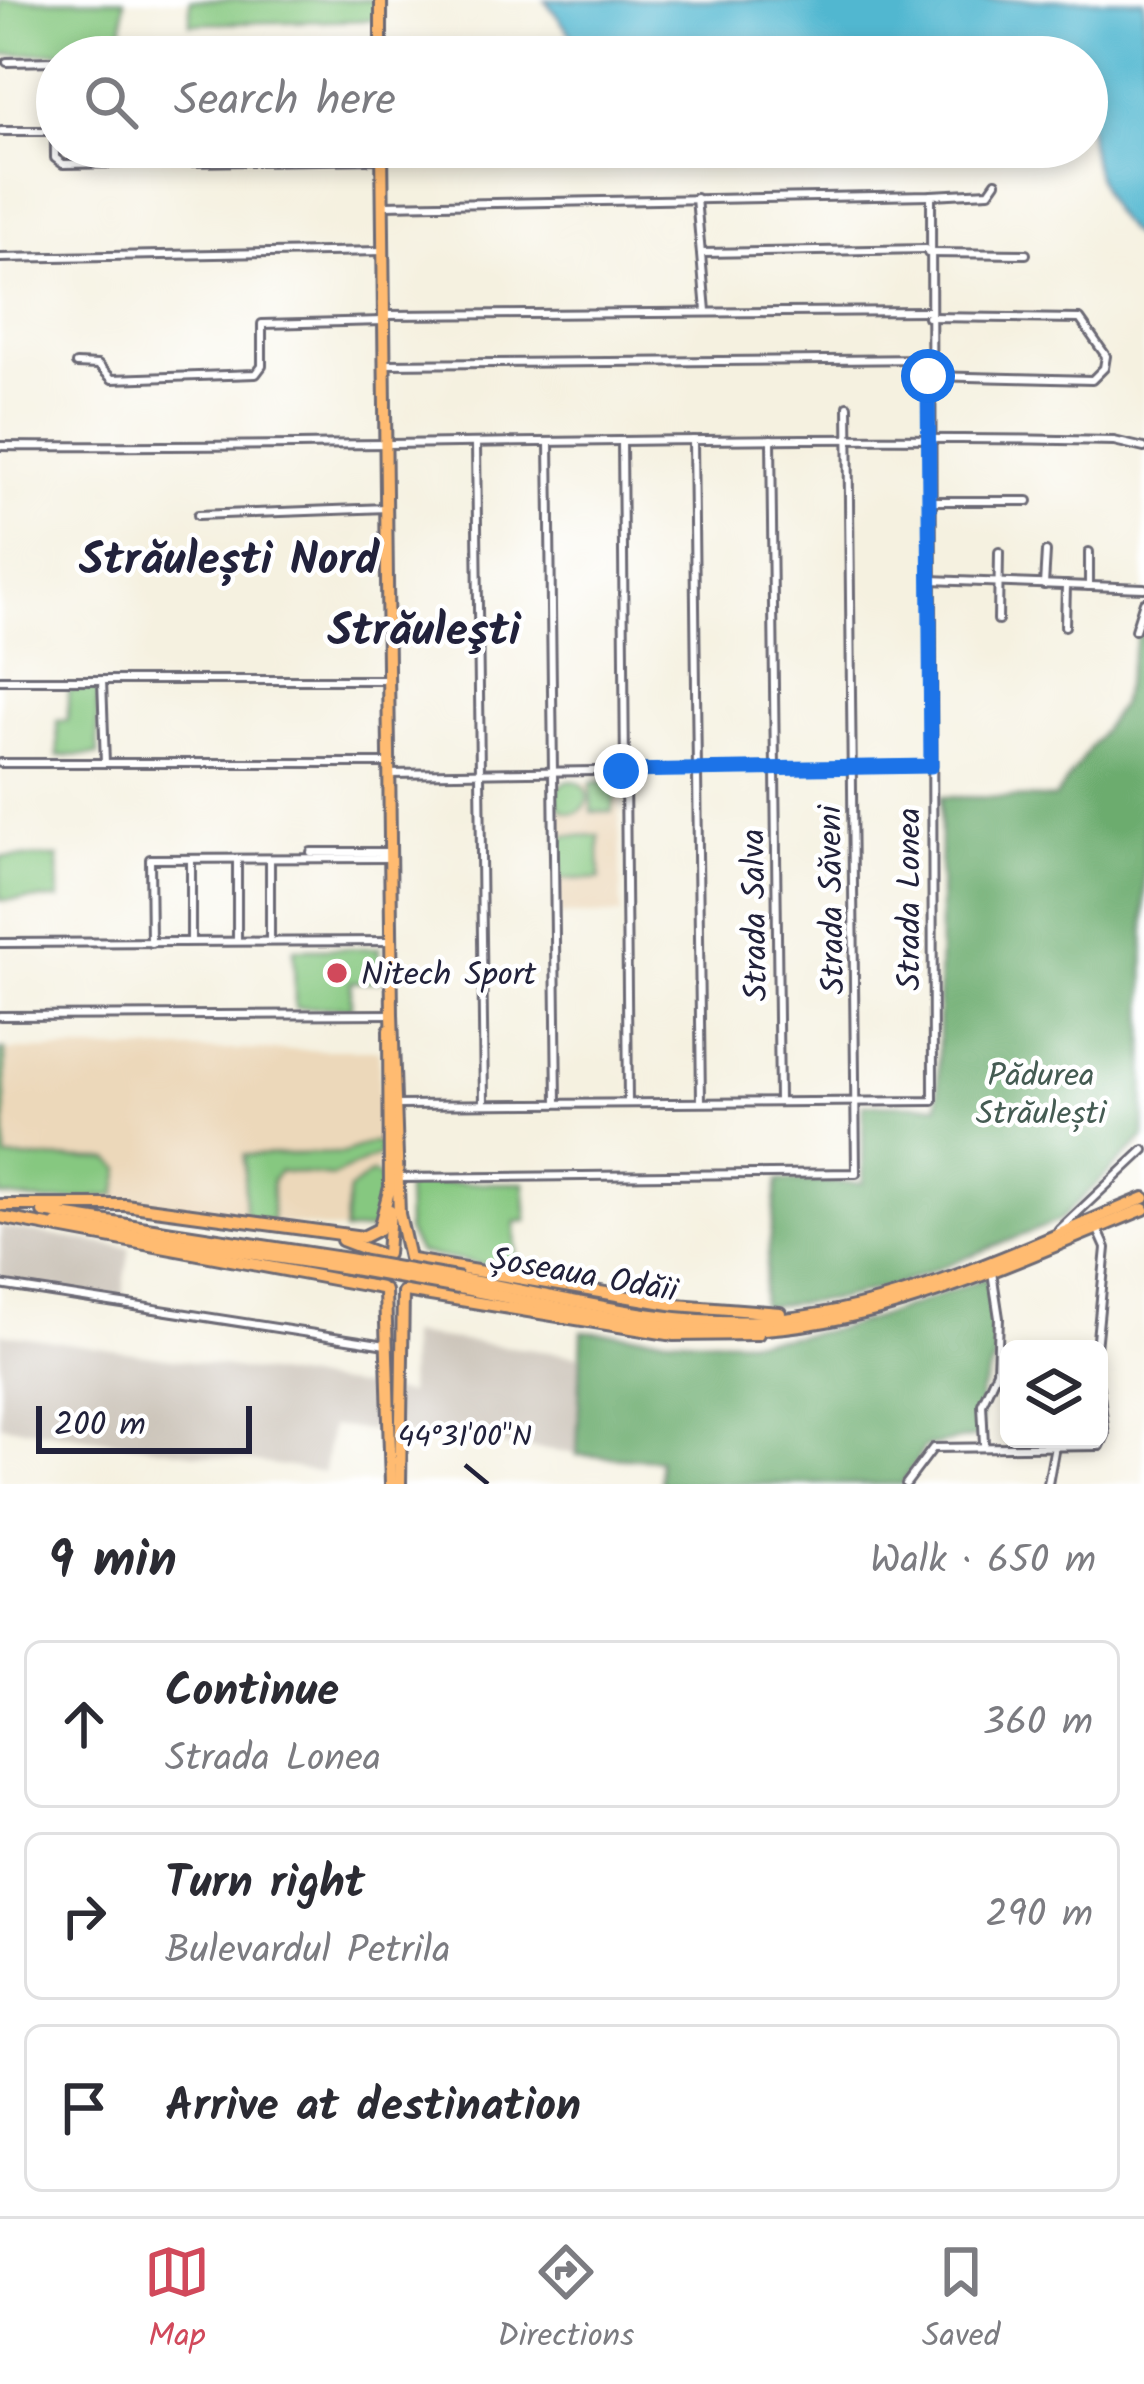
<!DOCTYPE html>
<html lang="en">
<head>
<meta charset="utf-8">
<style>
  body { margin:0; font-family:Kalam,sans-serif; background:#f2f2f3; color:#2b2b33 }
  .controls { position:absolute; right:36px; bottom:36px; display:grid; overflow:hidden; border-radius:18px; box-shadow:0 6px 18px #0003 }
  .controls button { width:108px; height:108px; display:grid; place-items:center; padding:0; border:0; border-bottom:3px solid #e1e1e2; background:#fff; color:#2b2b33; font:60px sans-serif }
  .scale { position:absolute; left:36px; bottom:30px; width:216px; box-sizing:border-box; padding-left:12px; border:6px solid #22223b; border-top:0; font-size:33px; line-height:42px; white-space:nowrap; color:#22223b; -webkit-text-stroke:9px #fff; paint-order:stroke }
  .stop { position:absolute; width:36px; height:36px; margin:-27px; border:9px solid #1a73e8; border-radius:50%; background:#fff }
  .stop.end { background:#1a73e8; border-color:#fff; box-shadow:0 3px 12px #0008 }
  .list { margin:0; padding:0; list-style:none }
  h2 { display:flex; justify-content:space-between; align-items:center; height:156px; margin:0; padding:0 48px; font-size:51px }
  h2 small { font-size:39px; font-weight:400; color:#7c7c81 }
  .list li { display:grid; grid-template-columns:78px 1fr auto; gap:36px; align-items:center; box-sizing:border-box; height:168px; margin:0 24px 24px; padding:0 24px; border:3px solid #e1e1e2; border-radius:18px }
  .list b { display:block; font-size:45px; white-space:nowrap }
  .list p { margin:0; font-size:39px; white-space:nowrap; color:#7c7c81 }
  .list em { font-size:39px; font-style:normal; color:#7c7c81 }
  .icon { flex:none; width:66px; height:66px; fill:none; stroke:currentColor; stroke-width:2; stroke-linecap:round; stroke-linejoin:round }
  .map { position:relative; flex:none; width:1144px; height:1484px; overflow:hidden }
  .search { position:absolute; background:#fff; box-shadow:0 6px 18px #0003; left:36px; right:36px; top:36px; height:132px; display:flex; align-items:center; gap:30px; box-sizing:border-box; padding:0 42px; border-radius:66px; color:#7c7c81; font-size:45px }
  .sheet { height:732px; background:#fff }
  nav { display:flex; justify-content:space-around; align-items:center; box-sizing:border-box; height:168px; border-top:3px solid #e1e1e2; background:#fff; font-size:33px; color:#7c7c81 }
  nav a { display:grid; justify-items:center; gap:6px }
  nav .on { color:#d1495b }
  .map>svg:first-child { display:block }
  .built { fill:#ecd8ba }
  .industrial { fill:#cbc3b8 }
  .green { fill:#86c880; stroke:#54755e; stroke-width:3 }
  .forest { fill:#6cac6e; stroke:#476754; stroke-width:3 }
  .water { fill:#51b7d0; stroke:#3a6c86; stroke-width:3 }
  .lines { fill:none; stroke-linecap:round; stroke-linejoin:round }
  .minor-casing { stroke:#6c6a75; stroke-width:12 }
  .primary-casing { stroke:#6c6a75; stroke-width:16 }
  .minor { stroke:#fff; stroke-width:6 }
  .primary { stroke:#ffbb71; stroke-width:10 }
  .primary-bridge-casing { stroke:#6c6a75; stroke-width:16; stroke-linecap:butt }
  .primary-bridge { stroke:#ffbb71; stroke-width:10 }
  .route { stroke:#1a73e8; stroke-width:15 }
  .ticks { fill:none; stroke:#22223b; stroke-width:4.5 }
  .poi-dot { fill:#d1495b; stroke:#fff; stroke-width:4.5 }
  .labels { text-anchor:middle; stroke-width:9; stroke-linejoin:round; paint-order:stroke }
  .street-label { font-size:33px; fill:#22223b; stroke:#fff }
  .poi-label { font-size:33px; fill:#22223b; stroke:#fff; text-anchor:start }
  .park-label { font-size:33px; fill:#455c53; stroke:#fff }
  .district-label { font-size:45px; font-weight:bold; fill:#22223b; stroke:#fff }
  .ticks-label { font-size:30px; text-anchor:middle; fill:#22223b; stroke:#fff; stroke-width:9; stroke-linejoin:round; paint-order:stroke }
</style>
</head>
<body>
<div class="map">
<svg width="1144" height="1484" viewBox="0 0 1144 1484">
  <rect width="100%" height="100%" fill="#fff"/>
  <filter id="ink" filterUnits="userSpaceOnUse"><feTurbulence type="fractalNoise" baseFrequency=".00833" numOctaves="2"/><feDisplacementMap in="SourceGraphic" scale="24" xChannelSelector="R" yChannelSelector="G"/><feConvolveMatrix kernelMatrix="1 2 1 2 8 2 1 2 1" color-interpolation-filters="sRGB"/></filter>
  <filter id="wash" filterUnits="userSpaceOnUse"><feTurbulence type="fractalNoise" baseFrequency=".004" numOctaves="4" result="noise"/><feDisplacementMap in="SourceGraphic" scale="48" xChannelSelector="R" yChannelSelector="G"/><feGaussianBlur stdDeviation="2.7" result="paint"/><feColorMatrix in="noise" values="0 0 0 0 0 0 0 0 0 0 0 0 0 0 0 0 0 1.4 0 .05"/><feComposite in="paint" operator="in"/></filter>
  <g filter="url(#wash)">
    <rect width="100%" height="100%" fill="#f5f1e0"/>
    <g class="built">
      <polygon points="619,782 621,915 560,915 558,783"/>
      <polygon points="0,1050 379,1050 379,1170 349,1190 349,1223 343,1231 104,1199 49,1202 0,1196"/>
    </g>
    <g class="industrial">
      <polygon points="0,1227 130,1248 122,1300 0,1281"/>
      <polygon points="0,1333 408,1394 409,1334 581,1356 578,1454 331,1426 324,1472 0,1425"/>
    </g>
    <g class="green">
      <polygon points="0,0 124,0 122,49 0,55"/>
      <polygon points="190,0 381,0 381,20 190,24"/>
      <polygon points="97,689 98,755 58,756 57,721 68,720 68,690"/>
      <circle cx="572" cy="797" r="16"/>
      <polygon points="619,782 612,812 592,812 591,782"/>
      <polygon points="599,835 600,879 560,879 559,836"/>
      <polygon points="0,857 58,857 59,899 0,900"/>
      <polygon points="379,948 380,981 351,982 351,1007 295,1008 294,949"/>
      <polygon points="0,1050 5,1050 6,1158 110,1159 121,1169 116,1195 49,1202 0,1196"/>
      <polygon points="372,1142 383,1146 381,1154 332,1177 280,1171 272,1180 272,1222 245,1218 244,1155 344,1153"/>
      <polygon points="372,1173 384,1179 380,1216 372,1229 344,1232 349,1190"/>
      <polygon points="406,1183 524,1183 527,1221 515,1222 516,1264 511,1270 419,1253 407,1231"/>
    </g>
    <g class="forest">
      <polygon points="1144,610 1144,1138 1059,1221 896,1285 837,1299 761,1307 778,1180 863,1183 863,1104 938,1105 941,797 1055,798 1120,705"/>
      <path d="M987 1277 995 1359 980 1393 981 1436 925 1447 902 1484H661L659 1460 577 1455 582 1331C654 1335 731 1346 803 1335 867 1326 927 1300 987 1277Z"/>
    </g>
    <path class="water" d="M545 0H1144V245C1084 201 1087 125 1087 57H1031L977 47 908 57H588Z"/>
  </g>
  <g filter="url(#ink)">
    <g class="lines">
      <defs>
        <g id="minor">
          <polyline points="299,57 379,55"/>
          <polyline points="54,61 55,158 63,164 383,159"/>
          <polyline points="7,62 57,61"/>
          <polyline points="1,131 55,131"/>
          <polyline points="215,160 215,147"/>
          <polyline points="696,198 706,311"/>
          <polyline points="384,205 931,195 989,192 996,182"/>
          <polyline points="702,253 926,249"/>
          <polyline points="928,253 1026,254"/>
          <polyline points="0,258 384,251"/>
          <polyline points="386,315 928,311"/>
          <polyline points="928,317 1080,319 1106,356 1104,368 1092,380 928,376"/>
          <polyline points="76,364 98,365 112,379 256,374 262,366 262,324 384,321"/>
          <polyline points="386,364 928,359"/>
          <polyline points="771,439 779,1101"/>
          <polyline points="693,440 701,1102"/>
          <polyline points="622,441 628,1103"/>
          <polyline points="549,442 557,1103"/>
          <polyline points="476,443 484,1104"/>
          <path d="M0 446C372 449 742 433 1114 441L1144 448"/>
          <polyline points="930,501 1028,501"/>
          <polyline points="198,515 387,508"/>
          <polyline points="930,580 1144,588"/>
          <polyline points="1044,585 1046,552"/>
          <polyline points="1089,586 1089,552"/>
          <polyline points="998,620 999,552"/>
          <polyline points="1065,626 1066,585"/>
          <polyline points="1135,630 1144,602"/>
          <polyline points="0,680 388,680"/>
          <polyline points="102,680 105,763"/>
          <polyline points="0,763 386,763"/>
          <polyline points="389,774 931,766"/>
          <polyline points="311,852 390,852"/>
          <polyline points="191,941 191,861"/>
          <polyline points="237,941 237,861"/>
          <polyline points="270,941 270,860"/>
          <polyline points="0,943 391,941"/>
          <polyline points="151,943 150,859 390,858"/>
          <polyline points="0,1016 392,1014"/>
          <polyline points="398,1105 933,1101 931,195"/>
          <polyline points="398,1178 856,1173 848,406"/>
          <polyline points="1059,1230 1144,1150"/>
          <polyline points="0,1285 386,1345"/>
          <polyline points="1096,1349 1106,1248 1098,1230"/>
          <polyline points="984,1444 982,1404 997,1371 999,1318 992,1272"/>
          <polyline points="906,1484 933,1448 1100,1446 1105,1435 1099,1387"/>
          <polyline points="1048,1484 1055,1446"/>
        </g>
        <g id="primary">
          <polyline points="381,57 381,0"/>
          <polyline points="382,147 392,1014 399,1214 409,1258"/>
          <polyline points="389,1030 390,1191"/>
          <polyline points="0,1205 125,1205 363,1237 379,1229 390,1187"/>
          <polyline points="43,1212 348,1259"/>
          <polyline points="0,1217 381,1288"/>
          <polyline points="57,1224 347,1268"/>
          <polyline points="342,1240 384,1256"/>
          <polyline points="387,1254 390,1210"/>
          <polyline points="412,1260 676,1305 780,1313"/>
          <path d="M461 1279C558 1296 662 1326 761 1321 893 1314 1023 1248 1144 1198"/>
          <path d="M459 1288C545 1304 635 1328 723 1330 871 1333 1009 1263 1144 1209"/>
          <polyline points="385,1291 391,1484"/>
          <polyline points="406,1291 674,1335 758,1334"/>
          <polyline points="400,1484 403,1292"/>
        </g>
      </defs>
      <use href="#minor" class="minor-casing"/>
      <use href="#primary" class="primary-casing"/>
      <use href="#minor" class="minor"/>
      <use href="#primary" class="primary"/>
      <defs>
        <g id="primary-bridge">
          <polyline points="348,1259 461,1279"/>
          <polyline points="347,1268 459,1288"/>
        </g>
      </defs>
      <use href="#primary-bridge" class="primary-bridge-casing"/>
      <use href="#primary-bridge" class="primary-bridge"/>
    </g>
  </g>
  <g class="lines" filter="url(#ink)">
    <polyline class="route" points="621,771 931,766 928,376"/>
  </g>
  <path class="ticks" d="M465 1465 488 1484"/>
  <circle class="poi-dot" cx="337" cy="973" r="12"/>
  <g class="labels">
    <g class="street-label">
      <text transform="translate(908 899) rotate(-90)" y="12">Strada Lonea</text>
      <text transform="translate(830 900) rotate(-91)" y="12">Strada Săveni</text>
      <text transform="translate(753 915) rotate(-91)" y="12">Strada Salva</text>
      <text transform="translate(584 1273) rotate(10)" y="12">Șoseaua Odăii</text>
    </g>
    <g class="poi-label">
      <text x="361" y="985">Nitech Sport</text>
    </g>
    <g class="park-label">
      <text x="1041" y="1086">Pădurea<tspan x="1041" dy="38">Străulești</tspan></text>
    </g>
    <g class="district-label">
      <text x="229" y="574">Străulești Nord</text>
      <text x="424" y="645">Străuleşti</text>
    </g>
  </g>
  <g class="ticks-label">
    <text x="465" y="1446">44°31'00"N</text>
  </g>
</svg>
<div class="controls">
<button><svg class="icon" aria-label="layers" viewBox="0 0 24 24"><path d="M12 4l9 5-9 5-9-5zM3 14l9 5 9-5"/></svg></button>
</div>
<div class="scale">200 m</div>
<div class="stop" style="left:928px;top:376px"></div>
<div class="stop end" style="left:621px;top:771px"></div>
<div class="search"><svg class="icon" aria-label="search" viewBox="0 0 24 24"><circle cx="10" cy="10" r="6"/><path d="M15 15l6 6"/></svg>Search here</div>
</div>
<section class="sheet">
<h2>9 min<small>Walk · 650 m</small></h2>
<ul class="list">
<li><svg class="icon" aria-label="ahead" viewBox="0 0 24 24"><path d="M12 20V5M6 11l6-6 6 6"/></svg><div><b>Continue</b><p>Strada Lonea</p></div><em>360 m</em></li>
<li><svg class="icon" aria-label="right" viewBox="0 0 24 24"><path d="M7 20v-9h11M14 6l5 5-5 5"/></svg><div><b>Turn right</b><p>Bulevardul Petrila</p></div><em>290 m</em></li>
<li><svg class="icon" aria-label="arrive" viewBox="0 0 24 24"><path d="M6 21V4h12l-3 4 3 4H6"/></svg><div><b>Arrive at destination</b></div></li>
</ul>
</section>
<nav>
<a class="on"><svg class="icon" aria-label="map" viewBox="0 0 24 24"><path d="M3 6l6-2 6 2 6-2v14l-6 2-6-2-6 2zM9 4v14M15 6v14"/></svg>Map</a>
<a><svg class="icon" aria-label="directions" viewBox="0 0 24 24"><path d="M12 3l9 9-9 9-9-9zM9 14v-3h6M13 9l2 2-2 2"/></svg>Directions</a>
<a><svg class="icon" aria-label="saved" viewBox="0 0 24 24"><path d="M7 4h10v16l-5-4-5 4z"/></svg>Saved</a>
</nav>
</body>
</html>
